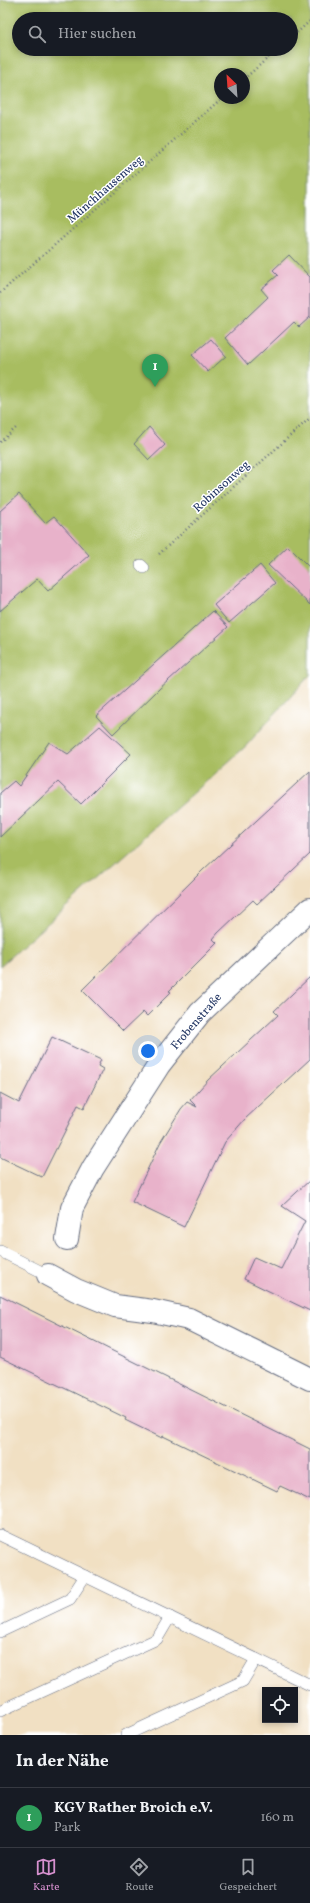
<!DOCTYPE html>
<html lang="de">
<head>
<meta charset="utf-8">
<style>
  body { margin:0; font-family:Vollkorn,serif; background:#242831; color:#f1f3f6 }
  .controls { position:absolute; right:12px; bottom:12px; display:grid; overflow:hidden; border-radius:0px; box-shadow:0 2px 6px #0003 }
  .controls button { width:36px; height:36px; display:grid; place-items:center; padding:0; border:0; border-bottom:1px solid #363941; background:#171b24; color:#f1f3f6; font:20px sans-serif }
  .compass { position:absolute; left:214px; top:68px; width:36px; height:36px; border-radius:50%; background:#171b24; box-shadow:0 2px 6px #0003; rotate:335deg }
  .you { position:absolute; left:148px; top:1051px; width:14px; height:14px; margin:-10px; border:3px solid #fff; border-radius:50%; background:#1a73e8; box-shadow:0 0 0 6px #1a73e833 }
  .badge { display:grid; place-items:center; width:26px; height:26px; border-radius:50%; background:#d690ce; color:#fff; font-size:13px; font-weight:700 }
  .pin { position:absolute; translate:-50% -33px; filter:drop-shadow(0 1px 2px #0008) }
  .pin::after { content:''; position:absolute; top:21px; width:14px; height:12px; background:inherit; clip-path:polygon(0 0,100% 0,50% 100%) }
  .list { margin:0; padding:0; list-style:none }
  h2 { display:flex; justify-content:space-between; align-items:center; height:52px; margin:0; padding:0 16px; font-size:17px }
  h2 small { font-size:13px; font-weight:400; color:#9ea1a6 }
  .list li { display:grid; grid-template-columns:26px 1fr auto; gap:12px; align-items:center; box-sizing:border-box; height:60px; padding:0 16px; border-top:1px solid #363941 }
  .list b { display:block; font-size:15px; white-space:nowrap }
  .list p { margin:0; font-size:13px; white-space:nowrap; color:#9ea1a6 }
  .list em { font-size:13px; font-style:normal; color:#9ea1a6 }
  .icon { flex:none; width:22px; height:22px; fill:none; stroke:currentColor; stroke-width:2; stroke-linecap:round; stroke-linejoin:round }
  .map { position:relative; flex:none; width:310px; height:1735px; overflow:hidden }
  .search { position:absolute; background:#171b24; box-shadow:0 2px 6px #0003; left:12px; right:12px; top:12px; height:44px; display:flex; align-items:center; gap:10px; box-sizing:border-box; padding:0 14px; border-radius:22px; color:#9ea1a6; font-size:15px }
  .sheet { height:112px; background:#171b24 }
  nav { display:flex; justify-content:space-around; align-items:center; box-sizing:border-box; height:56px; border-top:1px solid #363941; background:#171b24; font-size:11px; color:#9ea1a6 }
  nav a { display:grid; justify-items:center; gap:2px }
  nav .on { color:#d690ce }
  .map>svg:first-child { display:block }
  .green { fill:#a8bd61; stroke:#627660; fill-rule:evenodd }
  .building { fill:#e8b2ca }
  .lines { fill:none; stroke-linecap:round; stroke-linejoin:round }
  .service-casing { stroke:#666d81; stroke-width:12 }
  .minor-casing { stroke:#666d81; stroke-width:24 }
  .path { stroke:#666d81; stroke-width:2.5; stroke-dasharray:1 3; stroke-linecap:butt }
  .service { stroke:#fff; stroke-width:11 }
  .minor { stroke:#fff; stroke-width:22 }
  .labels { text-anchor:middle; stroke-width:3; stroke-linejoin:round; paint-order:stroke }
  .street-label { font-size:12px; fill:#1b2f5e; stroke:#fff }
</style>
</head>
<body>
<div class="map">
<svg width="310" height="1735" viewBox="0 0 310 1735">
  <rect width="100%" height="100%" fill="#fff"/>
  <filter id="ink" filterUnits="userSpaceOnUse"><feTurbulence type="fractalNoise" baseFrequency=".025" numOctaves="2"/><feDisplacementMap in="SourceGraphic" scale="8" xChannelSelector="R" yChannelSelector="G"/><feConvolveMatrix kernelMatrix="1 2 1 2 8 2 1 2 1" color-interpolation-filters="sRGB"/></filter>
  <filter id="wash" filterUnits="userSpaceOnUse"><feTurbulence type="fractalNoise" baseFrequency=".012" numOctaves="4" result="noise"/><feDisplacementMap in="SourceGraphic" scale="16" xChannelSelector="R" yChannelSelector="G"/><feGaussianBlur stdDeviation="0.9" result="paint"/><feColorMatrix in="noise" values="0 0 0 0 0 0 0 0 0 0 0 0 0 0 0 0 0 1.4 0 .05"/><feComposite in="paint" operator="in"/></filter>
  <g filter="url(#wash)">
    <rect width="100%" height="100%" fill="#f1e0c3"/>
    <path class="green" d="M0 0H310V675L245 747 0 966ZM19 19H291V49H19ZM220 74H244V98H220Z"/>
    <g id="blocks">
      <g class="building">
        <polygon points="289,255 310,277 310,317 299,327 294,322 248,365 225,338 268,297 261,289 278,275 273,270"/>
        <polygon points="211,339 226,356 208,372 192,355"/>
        <polygon points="149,427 165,445 149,460 134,444"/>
        <polygon points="19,494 45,523 54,516 89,555 48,591 37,579 0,611 0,511"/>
        <polygon points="288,546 310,568 310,605 268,565"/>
        <polygon points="260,565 275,583 229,623 214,605"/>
        <polygon points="213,611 228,627 159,689 113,734 96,716"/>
        <polygon points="100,726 131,754 81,804 58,782 0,837 0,793 14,781 19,786 49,742 68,754"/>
        <polygon points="310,771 310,854 257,904 253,900 218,933 213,939 217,943 169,991 171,992 147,1016 143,1012 123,1031 82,990 203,870"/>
        <polygon points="310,977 310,1059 245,1119 225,1142 184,1227 132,1202 160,1143 181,1109 187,1102 197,1107 190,1100 208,1080 278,1015 274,1011"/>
        <polygon points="52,1037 101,1060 98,1066 103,1069 84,1108 78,1105 42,1177 0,1157 0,1093 19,1103"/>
        <polygon points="310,1180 310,1311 244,1279 254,1257 281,1269 305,1221 282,1206"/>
        <polygon points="0,1295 310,1449 310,1500 280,1486 277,1491 163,1436 162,1438 125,1420 126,1418 0,1357"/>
      </g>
    </g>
  </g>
  <g filter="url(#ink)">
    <use href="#blocks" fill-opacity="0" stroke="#666d81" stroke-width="1"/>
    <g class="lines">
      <defs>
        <g id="service">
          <polyline points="141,565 144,568"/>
          <polyline points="0,1251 48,1275"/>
          <polyline points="0,1535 310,1685"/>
          <polyline points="0,1632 70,1599 85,1576"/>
          <polyline points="0,1711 157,1639 170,1617"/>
          <polyline points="126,1735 243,1681 256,1659"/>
        </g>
        <g id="minor">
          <polyline points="67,1239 72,1208 93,1168 159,1065 200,1013 310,909"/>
          <polyline points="48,1275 76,1290 115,1306 153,1311 189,1319 310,1379"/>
        </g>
      </defs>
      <use href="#service" class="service-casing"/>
      <use href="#minor" class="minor-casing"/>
      <g class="path">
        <polyline points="291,38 310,21"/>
        <polyline points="244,79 278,49"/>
        <polyline points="0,293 222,98"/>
        <polyline points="0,442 16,428"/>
        <polyline points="159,554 310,418"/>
      </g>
      <use href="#service" class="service"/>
      <use href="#minor" class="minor"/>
    </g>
  </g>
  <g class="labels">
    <g class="street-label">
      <text transform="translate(105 189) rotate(-41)" y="4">Münchhausenweg</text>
      <text transform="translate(221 486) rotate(-42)" y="4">Robinsonweg</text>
      <text transform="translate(196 1021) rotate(-49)" y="4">Frobenstraße</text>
    </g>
  </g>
</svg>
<div class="controls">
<button><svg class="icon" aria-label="locate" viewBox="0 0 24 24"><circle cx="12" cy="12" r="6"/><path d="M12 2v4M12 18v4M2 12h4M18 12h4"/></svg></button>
</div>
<svg class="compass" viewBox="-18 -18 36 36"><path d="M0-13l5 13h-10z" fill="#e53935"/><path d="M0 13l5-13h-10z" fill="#9ea1a6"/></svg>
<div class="you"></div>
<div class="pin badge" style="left:155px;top:387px;background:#2e9e5b">1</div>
<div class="search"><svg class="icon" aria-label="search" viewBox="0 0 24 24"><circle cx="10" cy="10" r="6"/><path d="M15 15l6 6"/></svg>Hier suchen</div>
</div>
<section class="sheet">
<h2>In der Nähe<small></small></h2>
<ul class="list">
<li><span class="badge" style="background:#2e9e5b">1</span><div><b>KGV Rather Broich e.V.</b><p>Park</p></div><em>160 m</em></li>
</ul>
</section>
<nav>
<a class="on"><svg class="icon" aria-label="map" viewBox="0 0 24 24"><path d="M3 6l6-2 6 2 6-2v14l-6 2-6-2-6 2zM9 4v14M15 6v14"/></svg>Karte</a>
<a><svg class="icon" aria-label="directions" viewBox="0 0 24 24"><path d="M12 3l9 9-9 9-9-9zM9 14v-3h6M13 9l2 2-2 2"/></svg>Route</a>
<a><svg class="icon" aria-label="saved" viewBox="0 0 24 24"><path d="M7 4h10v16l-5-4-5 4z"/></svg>Gespeichert</a>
</nav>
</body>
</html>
